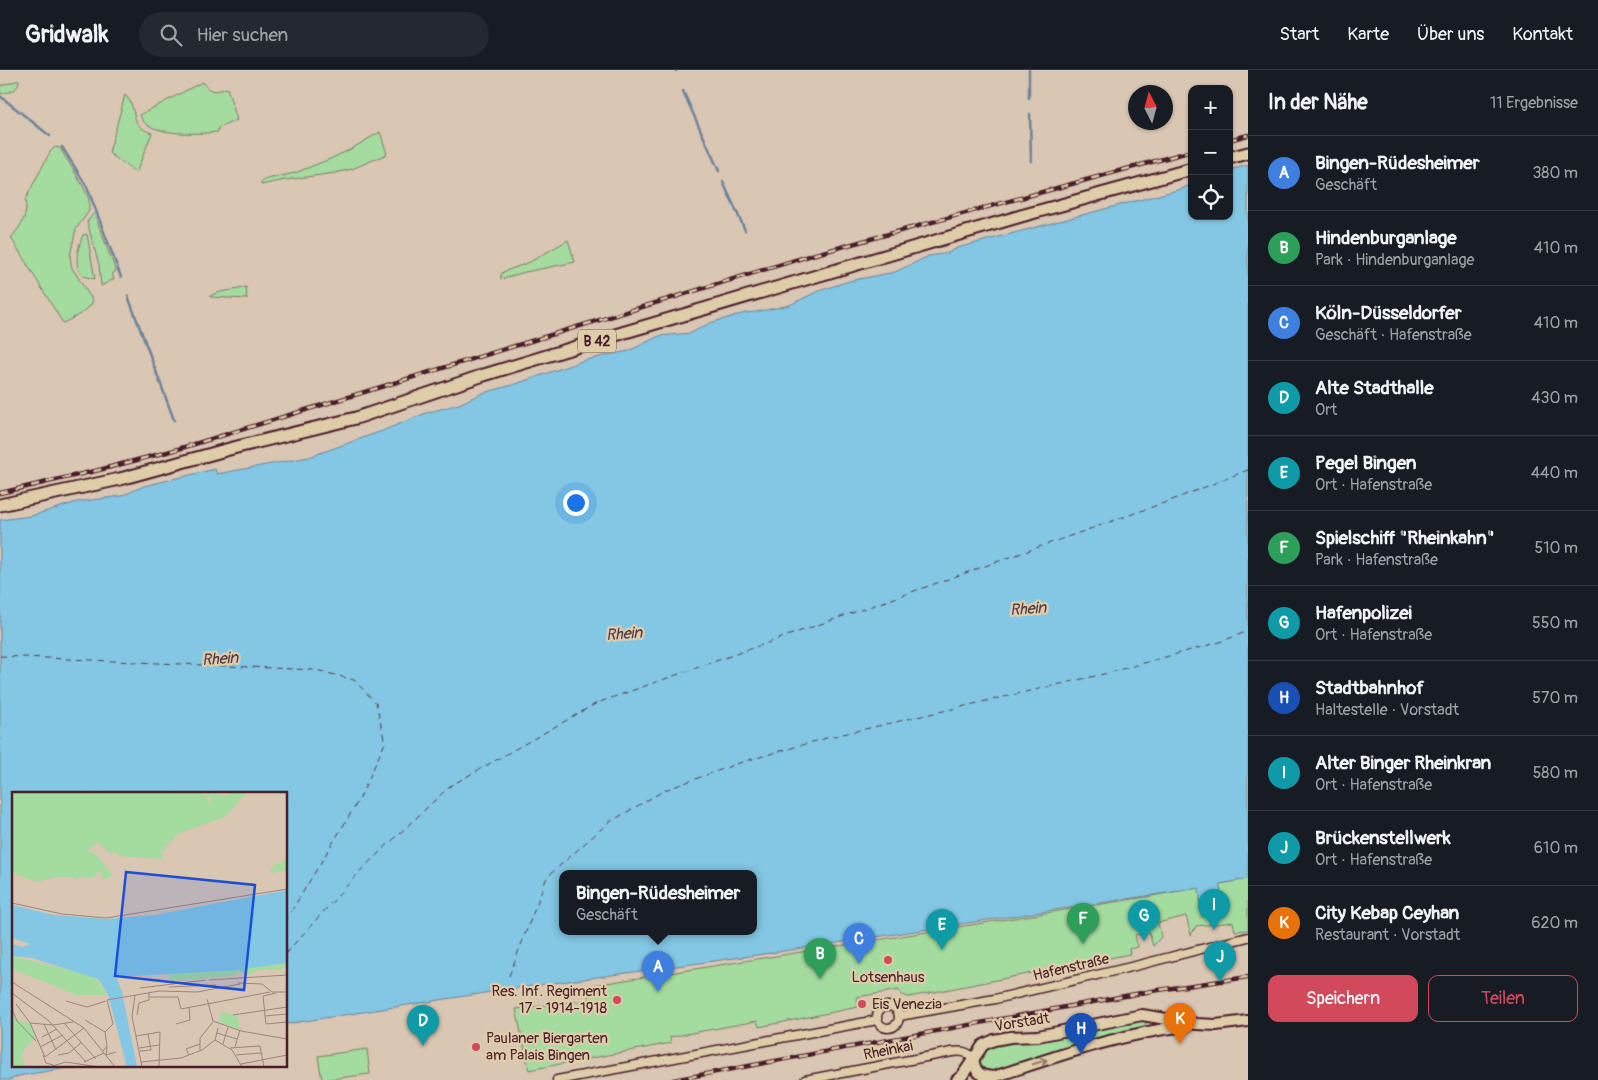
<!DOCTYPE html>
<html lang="de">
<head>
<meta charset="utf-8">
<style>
  body { margin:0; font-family:Pangolin,sans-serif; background:#242831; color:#f1f3f6 }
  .controls { position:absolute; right:15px; top:15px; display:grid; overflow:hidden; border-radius:10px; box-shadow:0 1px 4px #0004 }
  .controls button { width:45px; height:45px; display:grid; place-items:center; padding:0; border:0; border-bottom:1px solid #363941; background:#171b24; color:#f1f3f6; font:25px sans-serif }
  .compass { position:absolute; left:1128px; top:15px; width:45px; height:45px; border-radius:50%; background:#171b24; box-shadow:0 1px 4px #0004; rotate:354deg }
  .you { position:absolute; left:575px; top:432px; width:18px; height:18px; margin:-12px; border:4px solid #fff; border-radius:50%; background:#1a73e8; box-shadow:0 0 0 8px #1a73e833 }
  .badge { display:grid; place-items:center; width:32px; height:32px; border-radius:50%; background:#d1495b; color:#fff; font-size:16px; font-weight:700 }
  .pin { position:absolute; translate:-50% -41px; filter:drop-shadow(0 1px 2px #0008) }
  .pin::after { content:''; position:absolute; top:26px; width:18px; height:15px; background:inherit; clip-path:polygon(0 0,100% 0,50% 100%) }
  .popup { position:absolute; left:559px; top:800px; width:198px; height:65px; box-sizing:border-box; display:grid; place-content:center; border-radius:10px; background:#171b24; filter:drop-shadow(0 1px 4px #0005); font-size:16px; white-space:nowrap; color:#9ea1a6 }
  .popup b { font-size:19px; color:#f1f3f6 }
  .popup::after { content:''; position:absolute; left:50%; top:100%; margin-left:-10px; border:10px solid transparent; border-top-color:#171b24 }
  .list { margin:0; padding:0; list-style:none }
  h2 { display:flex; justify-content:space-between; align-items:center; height:65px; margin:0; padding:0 20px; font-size:21px }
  h2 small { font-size:16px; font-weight:400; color:#9ea1a6 }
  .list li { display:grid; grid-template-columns:32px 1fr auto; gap:15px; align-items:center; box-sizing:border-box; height:75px; padding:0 20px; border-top:1px solid #363941 }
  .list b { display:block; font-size:19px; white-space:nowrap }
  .list p { margin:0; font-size:16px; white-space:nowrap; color:#9ea1a6 }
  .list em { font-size:16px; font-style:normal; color:#9ea1a6 }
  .actions { display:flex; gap:10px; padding:15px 20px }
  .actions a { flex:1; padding:11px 0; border:1px solid #d1495b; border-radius:10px; text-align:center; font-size:18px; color:#d1495b }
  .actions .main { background:#d1495b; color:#fff }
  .icon { flex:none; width:28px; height:28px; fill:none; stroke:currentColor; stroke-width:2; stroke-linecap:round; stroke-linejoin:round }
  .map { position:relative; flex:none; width:1248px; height:1010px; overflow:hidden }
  header { display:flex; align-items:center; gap:30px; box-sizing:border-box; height:70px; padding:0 25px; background:#171b24; border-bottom:1px solid #363941 }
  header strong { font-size:24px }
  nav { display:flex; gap:28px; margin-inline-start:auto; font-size:18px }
  .search { width:350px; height:45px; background:#242831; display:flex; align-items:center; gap:12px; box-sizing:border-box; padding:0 18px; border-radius:28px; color:#9ea1a6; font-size:19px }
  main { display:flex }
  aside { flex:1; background:#171b24 }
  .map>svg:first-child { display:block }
  .green { fill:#a4db9f; stroke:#777d65 }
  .water { fill:#83c7e4; stroke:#6c849a; fill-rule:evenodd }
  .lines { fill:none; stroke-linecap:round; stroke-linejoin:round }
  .stream { stroke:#6c849a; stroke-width:2.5 }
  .ferry { stroke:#533847; stroke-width:1; stroke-dasharray:6 5; stroke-linecap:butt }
  .street-casing { stroke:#4a1f2b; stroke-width:11 }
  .secondary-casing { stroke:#4a1f2b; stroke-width:14 }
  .primary-casing { stroke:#4a1f2b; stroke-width:15 }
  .street { stroke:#dfcdaa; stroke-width:8 }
  .secondary { stroke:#dfcdaa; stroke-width:10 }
  .primary { stroke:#dfcdaa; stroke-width:11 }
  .rail-casing { stroke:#4a1f2b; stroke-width:4.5 }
  .rail { stroke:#dfcdaa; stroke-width:2.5; stroke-dasharray:8; stroke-linecap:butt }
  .oneway { stroke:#94766a }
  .poi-dot { fill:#d1495b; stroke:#dfcdaa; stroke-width:2 }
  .labels { text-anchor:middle; stroke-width:4.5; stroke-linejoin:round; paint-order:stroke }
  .shield { fill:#dfcdaa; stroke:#775351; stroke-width:1 }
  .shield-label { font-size:14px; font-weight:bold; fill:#4a1f2b }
  .street-label { font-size:15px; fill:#4a1f2b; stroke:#dfcdaa }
  .poi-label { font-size:15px; fill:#4a1f2b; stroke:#dfcdaa; text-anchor:start }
  .water-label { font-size:16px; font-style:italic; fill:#533847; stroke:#dfcdaa }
  .inset-river { fill:none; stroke:#83c7e4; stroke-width:2.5 }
  .inset-road { fill:none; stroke:#a0837d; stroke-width:1 }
  .view { fill:#1d4ed8; fill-opacity:0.15; stroke:#1d4ed8; stroke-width:2.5 }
  .inset-edge { fill:none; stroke:#4a1f2b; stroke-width:2.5 }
</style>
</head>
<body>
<header>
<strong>Gridwalk</strong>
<div class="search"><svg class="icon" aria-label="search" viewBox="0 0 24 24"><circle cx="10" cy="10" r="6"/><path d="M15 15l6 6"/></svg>Hier suchen</div>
<nav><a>Start</a><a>Karte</a><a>Über uns</a><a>Kontakt</a></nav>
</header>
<main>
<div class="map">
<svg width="1248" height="1010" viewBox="0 0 1248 1010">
  <rect width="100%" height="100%" fill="#d9c6b3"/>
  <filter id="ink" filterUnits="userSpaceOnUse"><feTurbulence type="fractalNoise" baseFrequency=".02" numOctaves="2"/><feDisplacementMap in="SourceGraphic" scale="10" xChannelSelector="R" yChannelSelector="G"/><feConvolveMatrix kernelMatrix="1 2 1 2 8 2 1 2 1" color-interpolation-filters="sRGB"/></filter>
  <g filter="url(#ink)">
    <g class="green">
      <path d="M19 10C19 21 9 22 0 24V16Z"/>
      <path d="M202 12C211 23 214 22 227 18L237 50 218 58V62C200 64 146 67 140 45Z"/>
      <path d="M125 25C140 40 127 55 152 63L136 103 109 83Z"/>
      <polygon points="380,62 387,84 352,99 335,103 285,110 261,115 261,112 267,109 295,103 330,89 351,79"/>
      <path d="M55 77 60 78 83 116 89 129V141L76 159 70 186 72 198 93 231C88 242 73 248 63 253L11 168C20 157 29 145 25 130L50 82Z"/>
      <polygon points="94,143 116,201 112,204 114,209 101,216 99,195 87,152"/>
      <path d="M87 164 95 209 82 206C73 193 78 178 83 165Z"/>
      <polygon points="568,170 575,192 525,202 501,209 501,205 503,202 530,192"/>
      <path d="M246 217 247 229 210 227V226C220 220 235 221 246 217Z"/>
      <polygon points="1248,809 1248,860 1235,861 1233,852 1196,856 1191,865 1186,846 1158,853 1161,867 1153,876 1149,862 1135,865 1138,877 1129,879 1130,884 909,927 901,925 899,920 857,927 858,937 759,957 757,951 670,967 671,973 529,1000 516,939 589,930 588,916 1140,828"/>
      <path d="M1140 949 1144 950 1146 953 1144 959 1004 1000C989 1002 976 1001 981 982L990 974Z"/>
      <polygon points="367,979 370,1004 322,1010 318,986"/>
    </g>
    <path class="water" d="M1248 95V809L1220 814 1223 844 1202 847 1199 818 757 885 510 919 286 954V724H14V996H79L18 1006 10 1010H0V450L31 446 77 432 121 426 144 416 215 399 217 404 309 387 382 361 426 343 459 334 483 323 516 314 582 291 608 285 629 281 659 266 691 263 710 253 745 243 756 242 790 235 816 222 849 211 895 202 929 186 948 183 957 178 1181 119 1192 114V146H1229V100ZM563 803H753V861H563Z"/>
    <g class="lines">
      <g class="stream">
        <polyline points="676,0 676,1"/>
        <polyline points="683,21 719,101"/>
        <polyline points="0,26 50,66"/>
        <polyline points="1029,28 1029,0"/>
        <polyline points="1030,44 1031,91"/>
        <polyline points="62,77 87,117 121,207"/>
        <polyline points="723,112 745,160"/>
        <polyline points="128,226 174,350"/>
      </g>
      <g class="ferry">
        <polyline points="0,586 316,600 354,610 376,633 385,673 360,728 286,850"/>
        <polyline points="286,883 364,797 450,716 597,633 1172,430 1248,400"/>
        <polyline points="509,906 547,807 608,753 665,720 742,692 830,667 1104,604 1220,572 1248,561"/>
      </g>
      <defs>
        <g id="street">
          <circle cx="888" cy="947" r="11"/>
          <polyline points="899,946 995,929 1135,896 1248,867"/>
          <polyline points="557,1010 877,950"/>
          <path d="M805 1010 952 982C961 981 967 981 973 988"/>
        </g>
        <g id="secondary">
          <path d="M973 988C975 1002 979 1006 993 1007"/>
          <polyline points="957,1010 962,1006 983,975 994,970 1010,967 1038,966 1142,945 1197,954 1216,955 1248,951"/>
          <path d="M984 1010C1050 989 1116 964 1186 956"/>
        </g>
        <g id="primary">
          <polyline points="1229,88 1248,83"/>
          <polyline points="0,435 120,409 233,378 356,348 484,305 622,263 1021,146 1192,99"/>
        </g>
      </defs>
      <use href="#street" class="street-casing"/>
      <use href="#secondary" class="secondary-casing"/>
      <use href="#primary" class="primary-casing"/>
      <use href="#street" class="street"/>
      <use href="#secondary" class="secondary"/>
      <use href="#primary" class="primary"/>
      <defs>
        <g id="rail">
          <polyline points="1229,70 1248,65"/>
          <polyline points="0,423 99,400 175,380 812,185 1192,81"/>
          <polyline points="673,1010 1152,921 1248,907"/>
        </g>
      </defs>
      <use href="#rail" class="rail-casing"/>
      <use href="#rail" class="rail"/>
    </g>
    <defs><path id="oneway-shaft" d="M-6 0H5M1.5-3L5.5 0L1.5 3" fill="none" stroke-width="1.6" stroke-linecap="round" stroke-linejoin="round" transform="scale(1.25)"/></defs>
    <use class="oneway" href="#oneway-shaft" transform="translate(1040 992) rotate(-18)"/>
  </g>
  <g class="poi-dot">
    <circle cx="888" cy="890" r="5"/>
    <circle cx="617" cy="930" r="5"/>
    <circle cx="862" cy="934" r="5"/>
    <circle cx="476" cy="977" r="5"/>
  </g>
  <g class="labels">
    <rect class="shield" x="578" y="259.5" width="38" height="23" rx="4"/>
    <g class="shield-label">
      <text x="597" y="276">B 42</text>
    </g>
    <g class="street-label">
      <text transform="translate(1071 897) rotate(-13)" y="5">Hafenstraße</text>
      <text transform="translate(1022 952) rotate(-9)" y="5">Vorstadt</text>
      <text transform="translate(888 980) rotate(-11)" y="5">Rheinkai</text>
    </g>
    <g class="poi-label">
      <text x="888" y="912" text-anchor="middle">Lotsenhaus</text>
      <text x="607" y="926" text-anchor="end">Res. Inf. Regiment<tspan x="607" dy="17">17 - 1914-1918</tspan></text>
      <text x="872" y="939">Eis Venezia</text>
      <text x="486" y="973">Paulaner Biergarten<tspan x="486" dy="17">am Palais Bingen</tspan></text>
    </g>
    <g class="water-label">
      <text transform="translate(1028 538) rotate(-4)" y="6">Rhein</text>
      <text transform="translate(624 563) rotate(-4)" y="6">Rhein</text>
      <text transform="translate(220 588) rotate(-4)" y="6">Rhein</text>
    </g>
  </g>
  <g transform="translate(12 722)">
    <rect width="275" height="275" fill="#d9c6b3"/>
    <path d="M0 0 191 1 195 5 196 15 198 6 194 1 215 4 219 0H235L213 25 168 41 152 56 154 58H149L151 67 107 64 105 60 98 62 87 50 75 58 86 64 96 78 103 73 96 79 100 82 98 85 90 87 88 78 80 86 66 85 65 89 60 85H45L25 90 0 81ZM274 67 275 78 260 81 257 78 263 75V68L264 73ZM0 164 81 184 96 203H65L0 177ZM275 171V175L270 176V182L268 177 245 178 240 182 227 180 221 184 158 189 157 183 165 181ZM0 218 3 227 18 232 24 246 13 256 9 265 14 275H0ZM209 219 225 224 229 238 207 230Z" fill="#a4db9f"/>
    <path d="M275 98V171L232 177V181L229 178 104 185 110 200 125 275H115L96 202 86 187 20 166 0 164V152L11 155 18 152 0 146V113L42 123 95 127 142 123Z" fill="#83c7e4"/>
    <path class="inset-river" d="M0 119 25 128 144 147 146 154 127 181M129 178 153 159 169 152 275 125M157 179 162 169 175 162 234 152 275 137"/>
    <path class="inset-road" d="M171 0H208M0 111 50 122 94 126 275 97M197 188 275 183M0 190 72 236 103 275M226 191 250 192 260 200H275M157 195 204 193M128 196 194 188M0 201 37 229 74 270M264 201 251 204 254 232 275 230M123 203 120 224 130 275M137 205H166L169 217 258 200M195 207 201 229M54 209 75 215 94 209M4 212 18 231 33 265 72 236M0 217 5 229 24 249M125 223 127 211 137 208V201M221 223 275 215M253 224 275 222M73 228 93 240M201 229 229 239 275 247M18 231 41 233 61 230M52 231 84 267M32 232 44 258M164 232 178 228 177 215M205 241 225 247M124 244 148 240 147 275M30 245 45 237M203 248 220 258 230 275M211 252 216 235M28 255 51 243M95 255 94 263 104 260M223 255 228 238M127 256 147 253M218 256 248 254 252 275M91 259 95 254 93 240 101 232 95 208 147 199 185 200 228 192M128 259 139 258 136 242M188 259V246L201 230M31 263 34 271 41 273M46 263 57 261 70 250M177 263 174 257 188 252M224 263 249 261M72 270 92 261M129 270 169 266 190 258 203 248 206 236M229 272 275 263M37 275 54 270 87 275"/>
    <path class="view" d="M114 80 243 93 232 198 103 184Z"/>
    <rect width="275" height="275" class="inset-edge"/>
  </g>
</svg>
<div class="controls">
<button>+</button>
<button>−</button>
<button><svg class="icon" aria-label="locate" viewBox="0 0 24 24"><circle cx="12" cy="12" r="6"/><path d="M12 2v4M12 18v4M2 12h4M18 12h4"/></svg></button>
</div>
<svg class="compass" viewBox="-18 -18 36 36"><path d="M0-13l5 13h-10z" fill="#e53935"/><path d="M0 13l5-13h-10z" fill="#9ea1a6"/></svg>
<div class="you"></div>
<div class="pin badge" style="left:658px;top:922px;background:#3f7fe0">A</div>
<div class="popup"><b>Bingen-Rüdesheimer</b>Geschäft</div>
<div class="pin badge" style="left:820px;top:909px;background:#2e9e5b">B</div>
<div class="pin badge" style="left:859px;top:894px;background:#3f7fe0">C</div>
<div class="pin badge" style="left:423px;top:976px;background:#0f9aa8">D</div>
<div class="pin badge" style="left:942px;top:880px;background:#0f9aa8">E</div>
<div class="pin badge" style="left:1083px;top:874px;background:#2e9e5b">F</div>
<div class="pin badge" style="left:1144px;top:871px;background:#0f9aa8">G</div>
<div class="pin badge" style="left:1081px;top:984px;background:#1a4fb4">H</div>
<div class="pin badge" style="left:1214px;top:860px;background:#0f9aa8">I</div>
<div class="pin badge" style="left:1220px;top:912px;background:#0f9aa8">J</div>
<div class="pin badge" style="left:1180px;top:974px;background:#e8710a">K</div>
</div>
<aside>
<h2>In der Nähe<small>11 Ergebnisse</small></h2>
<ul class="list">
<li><span class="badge" style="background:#3f7fe0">A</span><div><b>Bingen-Rüdesheimer</b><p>Geschäft</p></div><em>380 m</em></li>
<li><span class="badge" style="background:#2e9e5b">B</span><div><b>Hindenburganlage</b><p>Park · Hindenburganlage</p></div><em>410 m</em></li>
<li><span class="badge" style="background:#3f7fe0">C</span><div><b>Köln-Düsseldorfer</b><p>Geschäft · Hafenstraße</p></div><em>410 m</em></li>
<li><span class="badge" style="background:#0f9aa8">D</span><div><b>Alte Stadthalle</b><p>Ort</p></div><em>430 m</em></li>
<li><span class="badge" style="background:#0f9aa8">E</span><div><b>Pegel Bingen</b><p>Ort · Hafenstraße</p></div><em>440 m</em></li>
<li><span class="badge" style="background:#2e9e5b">F</span><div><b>Spielschiff &quot;Rheinkahn&quot;</b><p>Park · Hafenstraße</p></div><em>510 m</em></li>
<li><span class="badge" style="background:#0f9aa8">G</span><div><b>Hafenpolizei</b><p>Ort · Hafenstraße</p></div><em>550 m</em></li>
<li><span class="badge" style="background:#1a4fb4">H</span><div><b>Stadtbahnhof</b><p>Haltestelle · Vorstadt</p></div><em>570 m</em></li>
<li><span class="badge" style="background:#0f9aa8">I</span><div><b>Alter Binger Rheinkran</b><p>Ort · Hafenstraße</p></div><em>580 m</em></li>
<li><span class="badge" style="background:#0f9aa8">J</span><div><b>Brückenstellwerk</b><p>Ort · Hafenstraße</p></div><em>610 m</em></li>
<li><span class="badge" style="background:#e8710a">K</span><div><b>City Kebap Ceyhan</b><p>Restaurant · Vorstadt</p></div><em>620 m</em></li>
</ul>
<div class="actions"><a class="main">Speichern</a><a>Teilen</a></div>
</aside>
</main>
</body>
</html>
